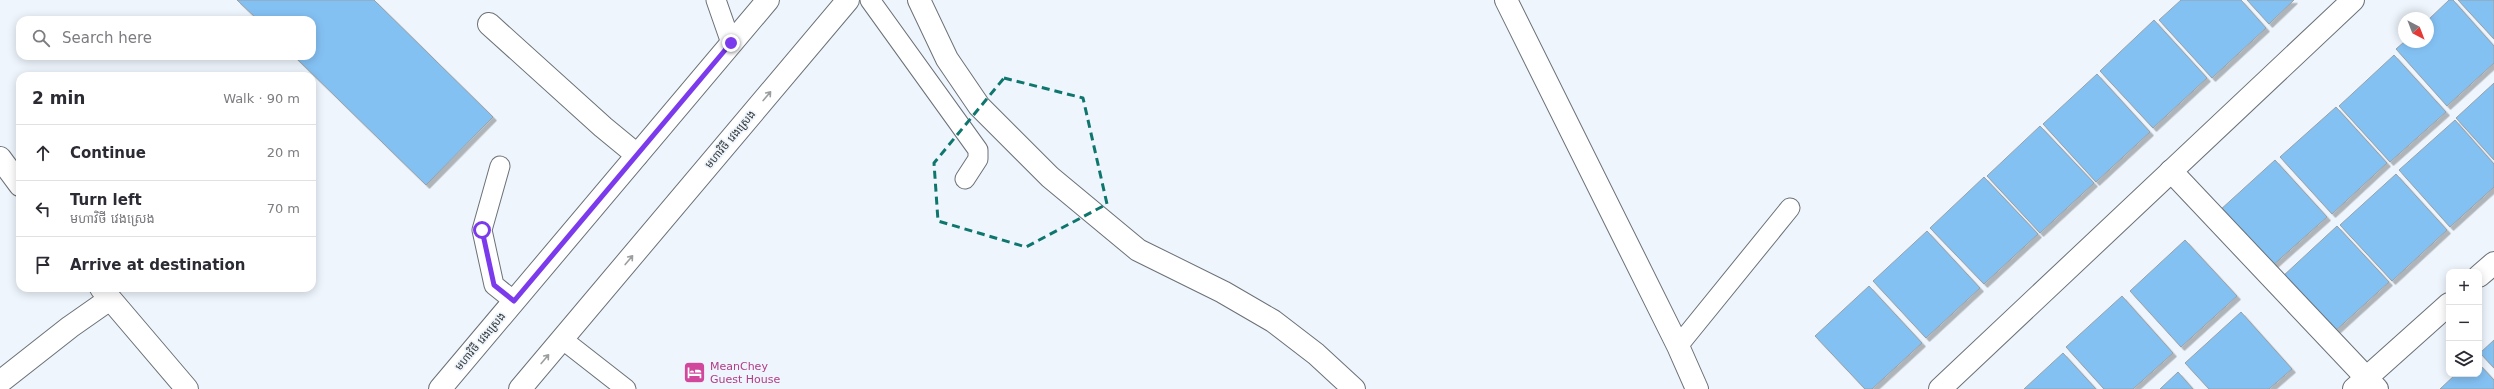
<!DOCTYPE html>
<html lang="en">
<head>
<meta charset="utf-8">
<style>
  body { margin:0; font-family:"DejaVu Sans","Noto Sans Khmer",sans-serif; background:#f7f7f7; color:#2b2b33 }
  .controls { position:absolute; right:12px; bottom:12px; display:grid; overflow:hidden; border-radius:8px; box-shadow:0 2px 10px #0003 }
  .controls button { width:36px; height:36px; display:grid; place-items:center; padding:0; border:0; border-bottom:1px solid #e1e1e2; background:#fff; color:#2b2b33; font:20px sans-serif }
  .compass { position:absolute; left:2398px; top:12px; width:36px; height:36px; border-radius:50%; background:#fff; box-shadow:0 2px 10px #0003; rotate:138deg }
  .stop { position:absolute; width:12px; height:12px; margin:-9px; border:3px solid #7c3aed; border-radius:50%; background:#fff }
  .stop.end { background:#7c3aed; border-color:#fff; box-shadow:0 1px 4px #0008 }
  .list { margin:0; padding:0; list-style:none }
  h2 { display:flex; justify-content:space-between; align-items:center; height:52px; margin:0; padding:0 16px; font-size:17px }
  h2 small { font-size:13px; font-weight:400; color:#7c7c81 }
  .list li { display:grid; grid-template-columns:26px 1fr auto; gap:12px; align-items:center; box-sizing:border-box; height:56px; padding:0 16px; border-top:1px solid #e1e1e2 }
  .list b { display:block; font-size:15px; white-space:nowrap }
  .list p { margin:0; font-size:13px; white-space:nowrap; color:#7c7c81 }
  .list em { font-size:13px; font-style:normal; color:#7c7c81 }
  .icon { flex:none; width:22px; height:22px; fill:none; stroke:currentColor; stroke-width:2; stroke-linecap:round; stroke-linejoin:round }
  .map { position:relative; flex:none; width:2494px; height:389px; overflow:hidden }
  .search { position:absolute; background:#fff; box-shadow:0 2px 10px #0003; left:16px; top:16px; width:300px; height:44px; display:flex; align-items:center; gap:10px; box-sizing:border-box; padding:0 14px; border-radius:12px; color:#7c7c81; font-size:15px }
  .panel { position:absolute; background:#fff; box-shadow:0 2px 10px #0003; left:16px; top:72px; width:300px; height:220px; border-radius:12px }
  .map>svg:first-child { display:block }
  .building { fill:#84c1f3; stroke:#99a0a6; filter:url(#shadow) }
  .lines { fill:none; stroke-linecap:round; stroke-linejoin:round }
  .lane-casing { stroke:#6b7177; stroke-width:21 }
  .street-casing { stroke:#6b7177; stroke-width:24 }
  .secondary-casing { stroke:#6b7177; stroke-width:24 }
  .primary-casing { stroke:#6b7177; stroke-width:24 }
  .lane { stroke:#fff; stroke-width:19 }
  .street { stroke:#fff; stroke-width:22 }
  .secondary { stroke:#fff; stroke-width:22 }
  .primary { stroke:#fff; stroke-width:22 }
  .oneway { stroke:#9c9d9e }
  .route { stroke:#7c3aed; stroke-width:5 }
  .marked { fill:none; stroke:#0f766e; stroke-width:3; stroke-dasharray:8 5; stroke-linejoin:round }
  .labels { text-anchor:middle; stroke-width:3.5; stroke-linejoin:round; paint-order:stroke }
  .street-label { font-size:11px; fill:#383b3d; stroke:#eef5fc }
  .hotel-label { font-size:11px; fill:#b23c85; stroke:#eef5fc; text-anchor:start }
</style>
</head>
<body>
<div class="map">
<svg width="2494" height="389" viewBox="0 0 2494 389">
  <defs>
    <filter id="shadow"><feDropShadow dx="3.5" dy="3.5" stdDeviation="0" flood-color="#0004"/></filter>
  </defs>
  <rect width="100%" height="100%" fill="#eef5fc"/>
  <g class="building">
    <polygon points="237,0 374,0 493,117 426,185 294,56 312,56 312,20 258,20"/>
    <polygon points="2181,0 2241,0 2266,28 2212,78 2159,20"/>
    <polygon points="2247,0 2294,0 2269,24"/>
    <polygon points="2449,0 2453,0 2494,46 2494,63 2447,106 2396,49 2404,42 2428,42 2428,20"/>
    <polygon points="2458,0 2494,0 2494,39"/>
    <polygon points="2154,20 2207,78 2153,128 2100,71"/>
    <polygon points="2394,55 2446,112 2390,162 2339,106"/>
    <polygon points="2097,74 2150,132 2096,182 2043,124"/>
    <polygon points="2494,83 2494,160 2456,118"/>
    <polygon points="2336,107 2387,163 2332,214 2280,157"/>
    <polygon points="2455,120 2494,164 2494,187 2450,227 2399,170"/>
    <polygon points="2040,126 2094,183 2040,233 1987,176"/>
    <polygon points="2275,160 2327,217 2271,267 2219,211"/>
    <polygon points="2396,174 2447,230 2392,281 2340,225"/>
    <polygon points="1984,177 2038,234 1984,284 1930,228"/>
    <polygon points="2337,226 2389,282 2333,333 2282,277"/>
    <polygon points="1927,231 1980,288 1926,338 1873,281"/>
    <polygon points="2185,240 2237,296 2181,347 2130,291"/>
    <polygon points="1869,286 1922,343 1872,389 1865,389 1815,336"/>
    <polygon points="2122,296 2173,353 2133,389 2104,389 2066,347"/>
    <polygon points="2241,312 2292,369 2269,389 2209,389 2185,363"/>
    <polygon points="2494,340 2494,368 2480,353"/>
    <polygon points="2063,353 2096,389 2024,389"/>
    <polygon points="2479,364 2494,380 2494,389 2440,389 2456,374 2479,374"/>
    <polygon points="2178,372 2193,389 2160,389"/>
  </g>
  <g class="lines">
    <defs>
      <g id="lane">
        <polyline points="716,0 731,43"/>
        <polyline points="870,0 978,150 978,159 965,179"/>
        <polyline points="500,166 482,230 494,285 514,301"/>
        <polyline points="562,339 626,389"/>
        <polyline points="1678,346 1790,208"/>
      </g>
      <g id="street">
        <polyline points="919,0 947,59 979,106 1050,177 1138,250 1223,292 1273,321 1316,354 1354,389"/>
        <polyline points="489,24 603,127 637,155"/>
        <polyline points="0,158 20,185"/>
        <polyline points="2171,171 2377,389"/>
        <polyline points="2479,276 2494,263"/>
        <polyline points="101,288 187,389"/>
        <polyline points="0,382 70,327 110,299"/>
        <polyline points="1940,389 2353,0"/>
        <polyline points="2354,389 2449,304"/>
      </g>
      <polyline id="secondary" points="1506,0 1678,346 1697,389"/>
      <g id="primary">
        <polyline points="440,389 768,0"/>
        <polyline points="520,389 848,0"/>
      </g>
    </defs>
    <use href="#lane" class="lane-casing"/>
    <use href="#street" class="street-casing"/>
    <use href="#secondary" class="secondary-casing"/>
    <use href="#primary" class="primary-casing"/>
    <use href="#lane" class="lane"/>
    <use href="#street" class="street"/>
    <use href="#secondary" class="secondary"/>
    <use href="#primary" class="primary"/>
  </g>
  <defs><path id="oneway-shaft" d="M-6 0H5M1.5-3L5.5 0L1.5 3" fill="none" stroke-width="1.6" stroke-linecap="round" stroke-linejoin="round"/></defs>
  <g class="oneway">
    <use href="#oneway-shaft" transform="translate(767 96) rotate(-50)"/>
    <use href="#oneway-shaft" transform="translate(629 260) rotate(-50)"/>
    <use href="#oneway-shaft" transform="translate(545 359) rotate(-50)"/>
  </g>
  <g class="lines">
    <polyline class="route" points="482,230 494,285 514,301 731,43"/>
  </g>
  <path class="marked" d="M1004 78 1083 98 1107 204 1026 247 938 221 934 163Z"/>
  <defs>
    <symbol id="hotel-square" viewBox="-11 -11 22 22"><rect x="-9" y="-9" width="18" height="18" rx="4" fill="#d1479c" stroke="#eef5fc"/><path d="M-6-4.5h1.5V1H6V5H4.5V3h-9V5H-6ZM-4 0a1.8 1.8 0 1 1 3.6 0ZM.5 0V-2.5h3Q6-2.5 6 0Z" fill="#fff"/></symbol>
  </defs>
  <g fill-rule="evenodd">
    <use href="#hotel-square" x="682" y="360" width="25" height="25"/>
  </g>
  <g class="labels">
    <g class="street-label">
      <text transform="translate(730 139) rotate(-50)" y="4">មហាវិថី វេងស្រេង</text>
      <text transform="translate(480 341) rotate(-50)" y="4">មហាវិថី វេងស្រេង</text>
    </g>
    <g class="hotel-label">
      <text x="710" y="370">MeanChey<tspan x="710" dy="13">Guest House</tspan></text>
    </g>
  </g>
</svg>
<div class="controls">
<button>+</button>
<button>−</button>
<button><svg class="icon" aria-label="layers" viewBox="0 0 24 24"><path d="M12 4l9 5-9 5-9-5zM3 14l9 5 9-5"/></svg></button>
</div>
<svg class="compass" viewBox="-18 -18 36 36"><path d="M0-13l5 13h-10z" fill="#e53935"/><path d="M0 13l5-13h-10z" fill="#7c7c81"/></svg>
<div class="stop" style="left:482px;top:230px"></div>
<div class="stop end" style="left:731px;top:43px"></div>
<div class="search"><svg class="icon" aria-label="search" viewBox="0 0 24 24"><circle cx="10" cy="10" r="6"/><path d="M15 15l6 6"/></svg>Search here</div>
<section class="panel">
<h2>2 min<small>Walk · 90 m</small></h2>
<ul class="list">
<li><svg class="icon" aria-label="ahead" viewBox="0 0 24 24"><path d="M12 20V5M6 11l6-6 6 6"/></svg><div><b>Continue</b></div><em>20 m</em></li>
<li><svg class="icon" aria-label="left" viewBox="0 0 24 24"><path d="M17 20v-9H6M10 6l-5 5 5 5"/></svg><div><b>Turn left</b><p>មហាវិថី វេងស្រេង</p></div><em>70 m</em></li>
<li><svg class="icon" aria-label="arrive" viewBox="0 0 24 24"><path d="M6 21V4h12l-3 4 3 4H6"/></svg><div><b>Arrive at destination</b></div></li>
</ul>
</section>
</div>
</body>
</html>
